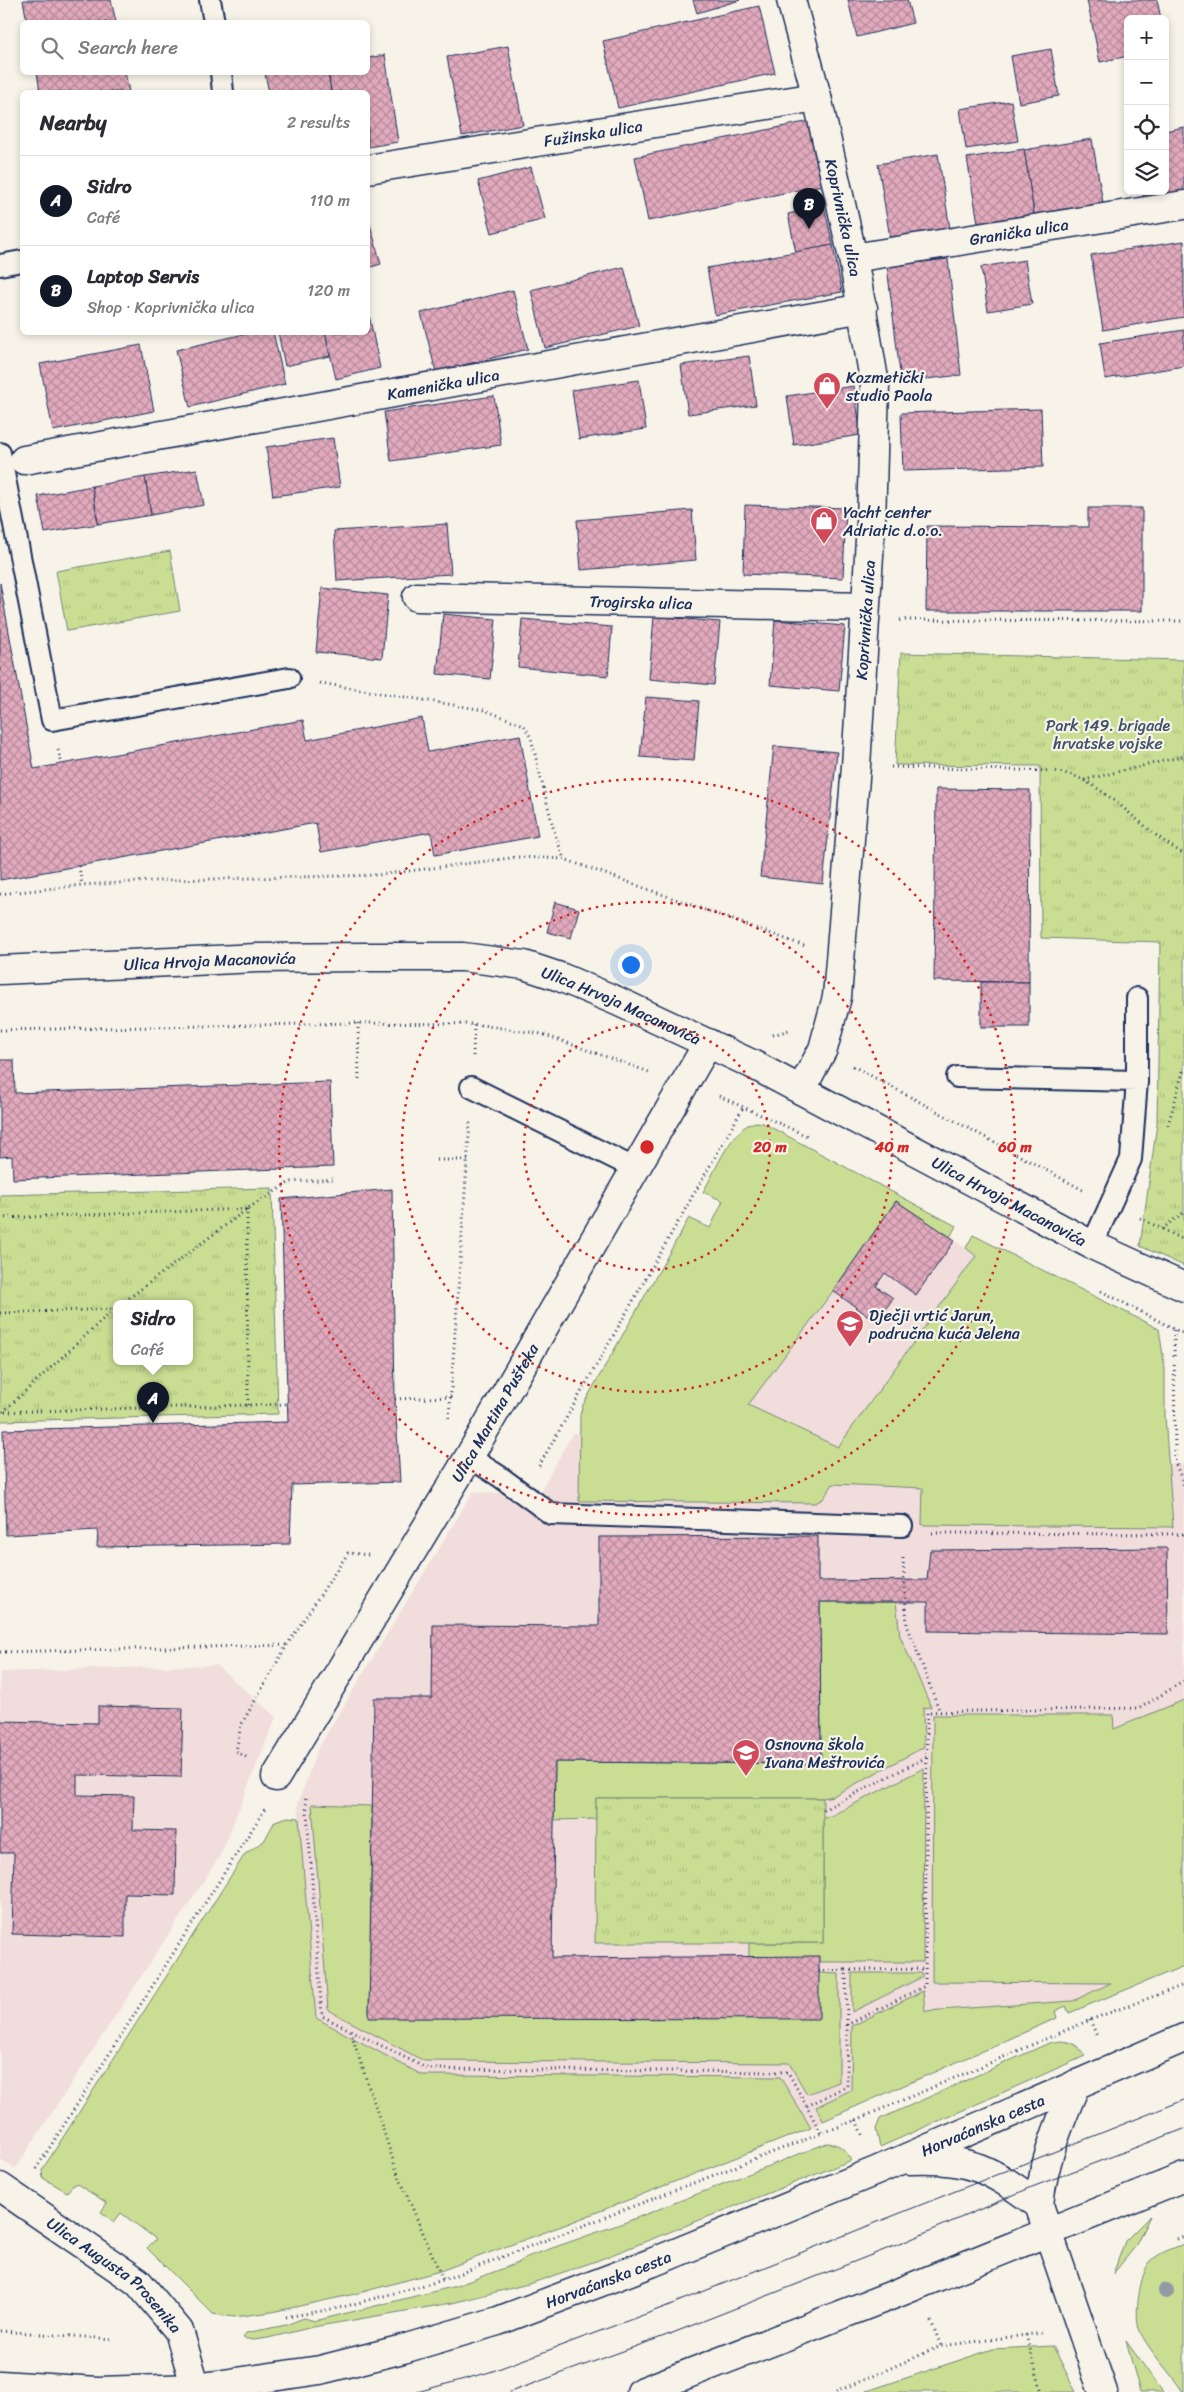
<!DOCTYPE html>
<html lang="en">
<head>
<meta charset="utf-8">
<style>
  body { margin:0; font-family:Sriracha,sans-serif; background:#f2f2f3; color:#2b2b33 }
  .controls { position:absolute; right:15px; top:15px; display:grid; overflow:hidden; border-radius:8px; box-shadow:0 2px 8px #0003 }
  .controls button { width:45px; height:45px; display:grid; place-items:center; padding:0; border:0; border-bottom:1px solid #e1e1e2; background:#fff; color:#2b2b33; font:25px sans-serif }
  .you { position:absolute; left:630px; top:964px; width:18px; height:18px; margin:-12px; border:4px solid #fff; border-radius:50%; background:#1a73e8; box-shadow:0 0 0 8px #1a73e833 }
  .badge { display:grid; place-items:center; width:32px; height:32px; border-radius:50%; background:#111827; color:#fff; font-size:16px; font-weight:700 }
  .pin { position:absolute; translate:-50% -41px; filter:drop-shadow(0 1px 2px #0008) }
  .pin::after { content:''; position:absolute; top:26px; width:18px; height:15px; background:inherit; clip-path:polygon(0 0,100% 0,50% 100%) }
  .popup { position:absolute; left:113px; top:1300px; width:80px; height:65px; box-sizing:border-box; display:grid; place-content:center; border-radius:8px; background:#fff; filter:drop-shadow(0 1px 4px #0005); font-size:16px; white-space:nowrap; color:#7c7c81 }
  .popup b { font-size:19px; color:#2b2b33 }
  .popup::after { content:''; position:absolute; left:50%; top:100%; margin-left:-10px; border:10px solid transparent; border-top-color:#fff }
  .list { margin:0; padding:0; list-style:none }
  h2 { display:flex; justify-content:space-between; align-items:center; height:65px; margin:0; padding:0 20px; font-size:21px }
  h2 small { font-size:16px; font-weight:400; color:#7c7c81 }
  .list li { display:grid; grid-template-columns:32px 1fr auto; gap:15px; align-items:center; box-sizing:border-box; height:90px; padding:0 20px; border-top:1px solid #e1e1e2 }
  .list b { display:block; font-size:19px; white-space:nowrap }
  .list p { margin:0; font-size:16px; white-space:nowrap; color:#7c7c81 }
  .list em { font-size:16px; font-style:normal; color:#7c7c81 }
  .icon { flex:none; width:28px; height:28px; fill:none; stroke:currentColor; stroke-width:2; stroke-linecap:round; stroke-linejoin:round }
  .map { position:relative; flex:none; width:1184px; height:2392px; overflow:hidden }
  .search { position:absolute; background:#fff; box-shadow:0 2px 8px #0003; left:20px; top:20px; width:350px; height:55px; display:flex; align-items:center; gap:12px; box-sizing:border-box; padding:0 18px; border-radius:8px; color:#7c7c81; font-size:19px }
  .panel { position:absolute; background:#fff; box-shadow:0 2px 8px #0003; left:20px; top:90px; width:350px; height:245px; border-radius:8px }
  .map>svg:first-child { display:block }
  .built { fill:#f1dddb }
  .grass { fill:#cade93; stroke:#728678 }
  .park { fill:url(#park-tufts); stroke:#728678; fill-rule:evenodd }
  .building { fill:url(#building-cross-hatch); stroke:#1b2f5e }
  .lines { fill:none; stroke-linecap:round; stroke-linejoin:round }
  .service-casing { stroke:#1b2f5e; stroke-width:24 }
  .minor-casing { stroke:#1b2f5e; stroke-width:31 }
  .tertiary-casing { stroke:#1b2f5e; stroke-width:31 }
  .path { stroke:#1b2f5e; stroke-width:3; stroke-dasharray:1 4; stroke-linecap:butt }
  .service { stroke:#f7f3e8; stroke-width:20 }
  .minor { stroke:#f7f3e8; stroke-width:28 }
  .tertiary { stroke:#f7f3e8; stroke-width:28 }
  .tram { stroke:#1b2f5e; stroke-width:1 }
  .tree { fill:#919aa2 }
  .ring { fill:none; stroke:#d62828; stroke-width:2.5; stroke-dasharray:2.5 5 }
  .labels { text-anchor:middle; stroke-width:4.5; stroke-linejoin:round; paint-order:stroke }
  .street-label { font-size:16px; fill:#1b2f5e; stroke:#f7f3e8 }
  .poi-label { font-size:16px; fill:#1b2f5e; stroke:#f7f3e8; text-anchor:start }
  .park-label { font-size:16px; fill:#3e5269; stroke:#f7f3e8 }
  .centre { fill:#d62828; stroke:#f7f3e8; stroke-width:2.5 }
  .ring-label { font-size:15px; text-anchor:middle; font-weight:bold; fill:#d62828; stroke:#f7f3e8; stroke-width:4.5; stroke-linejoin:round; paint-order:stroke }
</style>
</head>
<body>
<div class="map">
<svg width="1184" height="2392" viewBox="0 0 1184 2392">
  <defs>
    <pattern id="park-tufts" width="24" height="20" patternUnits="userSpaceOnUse" patternTransform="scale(1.25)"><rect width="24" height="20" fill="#cade93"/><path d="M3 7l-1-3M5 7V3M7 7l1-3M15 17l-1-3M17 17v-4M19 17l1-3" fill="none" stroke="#adbf81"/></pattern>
    <pattern id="building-cross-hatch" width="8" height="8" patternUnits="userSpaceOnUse" patternTransform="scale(1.25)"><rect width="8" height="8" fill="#e2aabc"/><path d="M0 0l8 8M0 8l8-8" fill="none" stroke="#b68b9c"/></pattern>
  </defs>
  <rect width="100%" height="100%" fill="#f7f3e8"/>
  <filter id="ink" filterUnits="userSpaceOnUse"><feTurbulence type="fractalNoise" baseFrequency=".02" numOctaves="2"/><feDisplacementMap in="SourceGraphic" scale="10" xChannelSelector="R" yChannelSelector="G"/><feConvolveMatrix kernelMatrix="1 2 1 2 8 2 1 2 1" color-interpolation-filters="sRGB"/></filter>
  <g filter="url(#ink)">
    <g class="built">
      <polygon points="896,1201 977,1256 838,1448 1184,1464 1184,1966 1069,2013 1066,2006 1055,2011 1057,2018 836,2115 811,2128 780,2077 422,2075 316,2018 298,1804 317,1750 473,1492 538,1495 573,1433 836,1447 747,1405 833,1291"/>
      <polygon points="216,1665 276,1717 220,1856 15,2169 0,2159 0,1672"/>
    </g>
    <g class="grass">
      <path d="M756 1122 763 1123 956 1226 950 1237 896 1201 833 1291 748 1405 838 1447 976 1256 966 1248 973 1235 1159 1329 1165 1369V1416L1173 1527 922 1525 923 1488 833 1484 823 1499 815 1503 579 1501 580 1415 583 1405 689 1218 710 1228 723 1201 703 1192C715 1172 732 1126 756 1122Z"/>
      <polygon points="820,1602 896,1602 900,1636 931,1707 923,1708 924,1747 833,1796 823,1798 596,1798 596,1819 554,1820 555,1762 821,1764"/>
      <polygon points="1184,1700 1184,1966 1069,2013 1066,2006 1055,2011 1057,2018 823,2121 816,2107 851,2090 852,2026 923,1991 925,2011 1073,2001 1111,1983 932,1982 933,1715 1113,1715 1114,1729"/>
      <polygon points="924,1768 923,1962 819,1962 749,1957 749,1943 823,1943 823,1817 831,1816"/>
      <polygon points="312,1804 372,1806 369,2017 819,1973 839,1974 839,2082 807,2094 789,2063 424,2061 328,2010"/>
      <polygon points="288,1817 299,1818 316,2018 422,2075 780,2077 811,2128 567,2224 440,2271 355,2294 272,2312 234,2317 213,2314 147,2248 156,2239 121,2213 114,2222 101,2212 107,2203 77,2184 74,2184 67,2192 43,2178 42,2170 245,1854 264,1841 275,1821"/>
      <polygon points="852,1973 922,1973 922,1977 852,2012"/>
      <path d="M1060 2041C1073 2042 1078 2045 1085 2056L880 2147 876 2129 880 2119 1049 2043Z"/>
      <path d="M827 2143C841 2144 844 2149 852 2160L596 2261 532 2283 452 2303 313 2327 268 2338 253 2340 243 2338 246 2333 286 2325 304 2318 315 2321 456 2286 518 2263 527 2257 626 2222Z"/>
      <polygon points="1150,2216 1135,2247 1113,2274 1125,2241"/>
      <path d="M1184 2244V2392H1183C1172 2374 1146 2348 1139 2329 1134 2314 1140 2274 1150 2262 1159 2252 1172 2249 1184 2244Z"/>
      <polygon points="1126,2341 1163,2392 1140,2392"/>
      <polygon points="1053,2346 1076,2392 864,2392 993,2349"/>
    </g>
    <g class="park">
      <polygon points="170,551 180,611 67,631 56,571"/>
      <polygon points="901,653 1184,660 1184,1266 1140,1246 1157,1124 1160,942 1041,938 1040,766 895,765"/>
      <path d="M272 1188 278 1414 0 1421V1195ZM117 1304H189V1362H117Z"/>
      <polygon points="596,1798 823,1798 823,1943 595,1943"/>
    </g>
    <g class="building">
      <polygon points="23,0 111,0 116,22 27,22"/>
      <polygon points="693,0 740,0 697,13"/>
      <polygon points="848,0 907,0 913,23 857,37"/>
      <polygon points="1087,0 1157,0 1161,19 1128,19 1128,56 1100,62"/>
      <polygon points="759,6 775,73 618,108 603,41"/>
      <polygon points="508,46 523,125 462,136 447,57"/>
      <polygon points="1051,49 1059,96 1019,103 1011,56"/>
      <polygon points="385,55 398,142 368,147 368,92 331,92 328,72 368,72 368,58"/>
      <polygon points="37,72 125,72 129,92 40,92"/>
      <polygon points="278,72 328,72 331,92 269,92 265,74"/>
      <polygon points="1011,101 1018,141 966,149 960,109"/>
      <polygon points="810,121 823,185 648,221 635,157"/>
      <polygon points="1184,127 1184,191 1144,200 1142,191 1165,191 1165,131"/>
      <polygon points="1092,139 1103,203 1034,214 1024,150"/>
      <polygon points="1024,149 1034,214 978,223 967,158"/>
      <polygon points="938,154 950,229 890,238 878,164"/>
      <polygon points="531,167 545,219 492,233 478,181"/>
      <polygon points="824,206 833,245 796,253 788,214"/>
      <polygon points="368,217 381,264 368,268"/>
      <polygon points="1184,241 1184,317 1103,330 1091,255"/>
      <polygon points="833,245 842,292 715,315 707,268"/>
      <polygon points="948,259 961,375 901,382 887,266"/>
      <polygon points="1025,260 1032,304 988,311 981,267"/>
      <polygon points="624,267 639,326 545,348 531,290"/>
      <polygon points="513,290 528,349 436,372 421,313"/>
      <polygon points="368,310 380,368 336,379 325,332 368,332"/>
      <polygon points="1184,330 1184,366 1105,379 1100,343"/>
      <polygon points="253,332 273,332 285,384 190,407 176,350"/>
      <polygon points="278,332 325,332 330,356 285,366"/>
      <polygon points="141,345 154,411 53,431 40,364"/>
      <polygon points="749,356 756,405 688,414 681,365"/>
      <polygon points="639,380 646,429 579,439 572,390"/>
      <polygon points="854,386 861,435 794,445 787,396"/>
      <polygon points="494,396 501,445 391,461 384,412"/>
      <polygon points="1041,409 1043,467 903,471 901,413"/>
      <polygon points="333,438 340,487 273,496 266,447"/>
      <polygon points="197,469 204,505 151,515 145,477"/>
      <polygon points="145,477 151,515 98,524 92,486"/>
      <polygon points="92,486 98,524 45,533 38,496"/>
      <polygon points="745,505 846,508 843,578 743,574"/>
      <polygon points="1088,508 1142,508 1142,611 926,611 927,526 1088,527"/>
      <polygon points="692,510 696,560 581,570 577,520"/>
      <polygon points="447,524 451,574 337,581 334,531"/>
      <polygon points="0,583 34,769 303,720 307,740 422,718 428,752 520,735 538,836 435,855 431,832 321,852 316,823 0,880"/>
      <polygon points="322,588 388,595 382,658 316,652"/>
      <polygon points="443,614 496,619 490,679 437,674"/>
      <polygon points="654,616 720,622 714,685 649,679"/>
      <polygon points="522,619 612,627 608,676 518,667"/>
      <polygon points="775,620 845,626 839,691 770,685"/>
      <polygon points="646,697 699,701 694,761 640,757"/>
      <polygon points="774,746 837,752 823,884 760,877"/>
      <polygon points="936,789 1030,790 1029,982 934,981"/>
      <polygon points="555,902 579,909 571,938 547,932"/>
      <rect x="981" y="982" width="48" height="45"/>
      <polygon points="0,1060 14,1060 15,1093 330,1082 333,1167 13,1179 12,1156 0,1157"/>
      <polygon points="392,1189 395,1399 400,1482 292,1485 290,1544 97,1547 98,1530 6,1535 3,1430 288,1422 281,1199"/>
      <polygon points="896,1201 955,1240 916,1295 885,1273 876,1286 893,1298 877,1322 833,1291"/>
      <polygon points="818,1536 818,1581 927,1580 930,1550 1167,1548 1168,1634 928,1631 928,1602 820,1602 821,1764 555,1762 552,1958 819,1956 819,2019 369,2018 374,1698 432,1698 433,1625 599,1626 599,1537"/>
      <polygon points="98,1706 183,1708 181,1777 77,1775 77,1795 134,1796 133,1830 176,1831 175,1895 125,1894 125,1937 12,1934 14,1853 0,1853 0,1721 98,1723"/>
    </g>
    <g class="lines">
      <defs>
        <g id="service">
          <polyline points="210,0 214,22"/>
          <polyline points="221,72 223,92"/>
          <polyline points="0,265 22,261"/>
          <polyline points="0,453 52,720 289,678"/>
          <polyline points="1137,998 1137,1081"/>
          <polyline points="957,1077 1137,1081 1131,1159 1092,1245"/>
          <polyline points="471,1087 636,1169"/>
          <polyline points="469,1457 499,1476 551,1514 902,1526"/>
        </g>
        <g id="minor">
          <path id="s1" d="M791 0 817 97 853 258 875 385 871 523 856 766 837 997 823 1049 801 1090"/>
          <path id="s2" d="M368 169 817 97"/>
          <path id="s3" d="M853 258 1184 205"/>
          <path id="s4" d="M24 460 863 308"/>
          <path id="s5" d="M417 597 865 607"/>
          <path id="s6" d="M0 970 257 958 362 957H463L524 965 560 977 617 1001 752 1064 1092 1245 1184 1287"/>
          <path id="s7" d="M276 1777 469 1457 708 1043"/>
          <path id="s8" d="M0 2187 138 2282 179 2331 196 2388"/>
        </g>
        <g id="tertiary">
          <path d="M1076 2084C1059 2124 1043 2162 1039 2205L1103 2392"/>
          <path d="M910 2160C971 2157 991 2170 1039 2205"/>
          <path id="s9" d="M0 2385 98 2391 196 2388 320 2370 403 2349 498 2321 651 2263 876 2171 1184 2038"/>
          <polyline points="641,2392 895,2294 1184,2177"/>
        </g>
      </defs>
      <use href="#service" class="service-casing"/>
      <use href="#minor" class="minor-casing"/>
      <use href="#tertiary" class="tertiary-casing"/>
      <g class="path">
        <polyline points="900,620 1184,621"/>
        <polyline points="320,683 484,710 524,725 531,738 554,831 564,859"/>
        <polyline points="58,750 62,764"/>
        <path d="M891 767 1055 771C1062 773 1070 774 1077 777 1114 793 1146 833 1184 854"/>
        <polyline points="1084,780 1184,756"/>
        <polyline points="79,866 82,885"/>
        <polyline points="0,894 82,885 171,880 378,875 518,857 564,859 805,946"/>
        <polyline points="358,1023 359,1082"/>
        <polyline points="0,1030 358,1023 474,1024 542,1034 649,1072"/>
        <polyline points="773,1035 789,1030"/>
        <polyline points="473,1056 474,1024"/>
        <polyline points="853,1066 1083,1190"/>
        <polyline points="719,1096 807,1136"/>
        <polyline points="1168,1125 1184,1068"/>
        <polyline points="437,1160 468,1160"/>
        <polyline points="247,1209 248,1405"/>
        <polyline points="0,1218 247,1209"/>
        <polyline points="1140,1218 1184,1240"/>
        <polyline points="1162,1229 1184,1212"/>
        <polyline points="1101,1291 1184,1334"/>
        <polyline points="121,1304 247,1209 290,1182 334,1179"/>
        <polyline points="0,1313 114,1309 117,1307"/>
        <polyline points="1174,1330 1175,1462 1184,1485"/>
        <polyline points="395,1399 451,1397"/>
        <polyline points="0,1412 286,1404"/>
        <polyline points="3,1412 114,1309"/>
        <polyline points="449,1418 470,1122"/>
        <polyline points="539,1466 744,1106"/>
        <polyline points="932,1533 1184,1534"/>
        <polyline points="903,1558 907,1625 940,1712"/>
        <polyline points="0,1652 287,1645"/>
        <polyline points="246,1757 236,1751 241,1725 287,1645 348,1553 369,1555"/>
        <polyline points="306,1798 322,2016 428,2069 788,2072 821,2133"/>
        <polyline points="823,1810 927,1757"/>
        <polyline points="819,1971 846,1970"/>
        <polyline points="1090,2020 1097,2036"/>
        <polyline points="847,2025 846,1970 925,1969"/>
        <polyline points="350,2030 397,2172 443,2280"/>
        <polyline points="807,2106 847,2086 847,2025 925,1986 927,1712 1140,1708 1184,1681"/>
        <polyline points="856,2120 863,2137"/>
        <polyline points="36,2169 265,1809"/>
        <polyline points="1177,2239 1184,2236"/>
        <polyline points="286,2317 339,2308 443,2280 856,2120 1090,2020 1184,1985"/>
        <polyline points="931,2321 941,2346"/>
        <polyline points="0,2331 113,2339"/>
        <polyline points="1026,2335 1042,2392"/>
        <polyline points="836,2392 941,2346 1041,2333"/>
      </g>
      <use href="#service" class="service"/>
      <use href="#minor" class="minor"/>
      <use href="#tertiary" class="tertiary"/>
      <g class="tram">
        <polyline points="417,2392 490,2372 662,2308 1184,2100"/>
        <polyline points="510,2392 670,2334 902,2243 1032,2187 1184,2129"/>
      </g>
    </g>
    <circle class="tree" cx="1166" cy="2291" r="8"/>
  </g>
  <g class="ring">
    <circle cx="647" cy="1147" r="123"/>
    <circle cx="647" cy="1147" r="245"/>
    <circle cx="647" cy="1147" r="368"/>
  </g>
  <defs>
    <symbol id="shop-pin" viewBox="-11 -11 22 30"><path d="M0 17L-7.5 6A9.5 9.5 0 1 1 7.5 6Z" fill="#d1495b" stroke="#f7f3e8"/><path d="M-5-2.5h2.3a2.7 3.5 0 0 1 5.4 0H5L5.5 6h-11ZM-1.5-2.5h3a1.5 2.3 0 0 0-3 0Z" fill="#fff"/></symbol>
    <symbol id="school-pin" viewBox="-11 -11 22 30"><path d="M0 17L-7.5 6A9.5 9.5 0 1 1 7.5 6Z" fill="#d1495b" stroke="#f7f3e8"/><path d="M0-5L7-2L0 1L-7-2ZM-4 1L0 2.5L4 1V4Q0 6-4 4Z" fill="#fff"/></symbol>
  </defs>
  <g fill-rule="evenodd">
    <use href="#shop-pin" x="811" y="370" width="32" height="43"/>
    <use href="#shop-pin" x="808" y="505" width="32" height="43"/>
    <use href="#school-pin" x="834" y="1308" width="32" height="43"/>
    <use href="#school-pin" x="730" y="1737" width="32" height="43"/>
  </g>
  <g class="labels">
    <g class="street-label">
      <text dy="6" stroke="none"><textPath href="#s2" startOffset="228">Fužinska ulica</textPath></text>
      <text dy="6" stroke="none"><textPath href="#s1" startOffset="224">Koprivnička ulica</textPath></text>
      <text dy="6" stroke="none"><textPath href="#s3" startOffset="168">Granička ulica</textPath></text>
      <text dy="6" stroke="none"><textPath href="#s4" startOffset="426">Kamenička ulica</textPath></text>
      <text dy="6" stroke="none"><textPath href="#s5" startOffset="224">Trogirska ulica</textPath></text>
      <text transform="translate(865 620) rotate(-86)" y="6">Koprivnička ulica</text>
      <text dy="6" stroke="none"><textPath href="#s6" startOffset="210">Ulica Hrvoja Macanovića</textPath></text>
      <text dy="6" stroke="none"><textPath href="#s6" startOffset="630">Ulica Hrvoja Macanovića</textPath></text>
      <text dy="6" stroke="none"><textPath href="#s6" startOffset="1065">Ulica Hrvoja Macanovića</textPath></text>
      <text dy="6" stroke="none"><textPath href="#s7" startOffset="425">Ulica Martina Pušteka</textPath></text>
      <text dy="6" stroke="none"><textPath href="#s9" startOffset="1029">Horvaćanska cesta</textPath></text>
      <text dy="6" stroke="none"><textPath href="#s8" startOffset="145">Ulica Augusta Prosenika</textPath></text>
      <text dy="6" stroke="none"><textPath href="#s9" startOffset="624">Horvaćanska cesta</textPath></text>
    </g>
    <g class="poi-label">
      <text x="846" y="383">Kozmetički<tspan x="846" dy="18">studio Paola</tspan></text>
      <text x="843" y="518">Yacht center<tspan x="843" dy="18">Adriatic d.o.o.</tspan></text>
      <text x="869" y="1321">Dječji vrtić Jarun,<tspan x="869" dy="18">područna kuća Jelena</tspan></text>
      <text x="765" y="1750">Osnovna škola<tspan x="765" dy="18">Ivana Meštrovića</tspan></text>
    </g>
    <g class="park-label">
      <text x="1108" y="731">Park 149. brigade<tspan x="1108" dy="18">hrvatske vojske</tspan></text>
    </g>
  </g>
  <circle cx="647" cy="1147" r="8" class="centre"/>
  <g class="ring-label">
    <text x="770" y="1152">20 m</text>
    <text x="892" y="1152">40 m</text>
    <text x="1015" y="1152">60 m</text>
  </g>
</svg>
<div class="controls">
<button>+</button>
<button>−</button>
<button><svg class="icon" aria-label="locate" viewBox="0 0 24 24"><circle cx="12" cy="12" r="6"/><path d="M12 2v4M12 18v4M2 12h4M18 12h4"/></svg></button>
<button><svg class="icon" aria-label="layers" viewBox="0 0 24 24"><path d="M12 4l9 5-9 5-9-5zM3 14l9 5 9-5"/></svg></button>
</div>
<div class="you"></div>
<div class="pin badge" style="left:153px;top:1423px">A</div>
<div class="popup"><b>Sidro</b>Café</div>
<div class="pin badge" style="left:809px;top:229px">B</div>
<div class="search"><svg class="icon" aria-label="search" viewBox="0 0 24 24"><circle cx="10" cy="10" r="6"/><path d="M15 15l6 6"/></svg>Search here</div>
<section class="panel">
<h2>Nearby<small>2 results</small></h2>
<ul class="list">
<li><span class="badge">A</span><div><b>Sidro</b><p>Café</p></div><em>110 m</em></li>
<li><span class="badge">B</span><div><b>Laptop Servis</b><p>Shop · Koprivnička ulica</p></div><em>120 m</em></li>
</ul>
</section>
</div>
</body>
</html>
